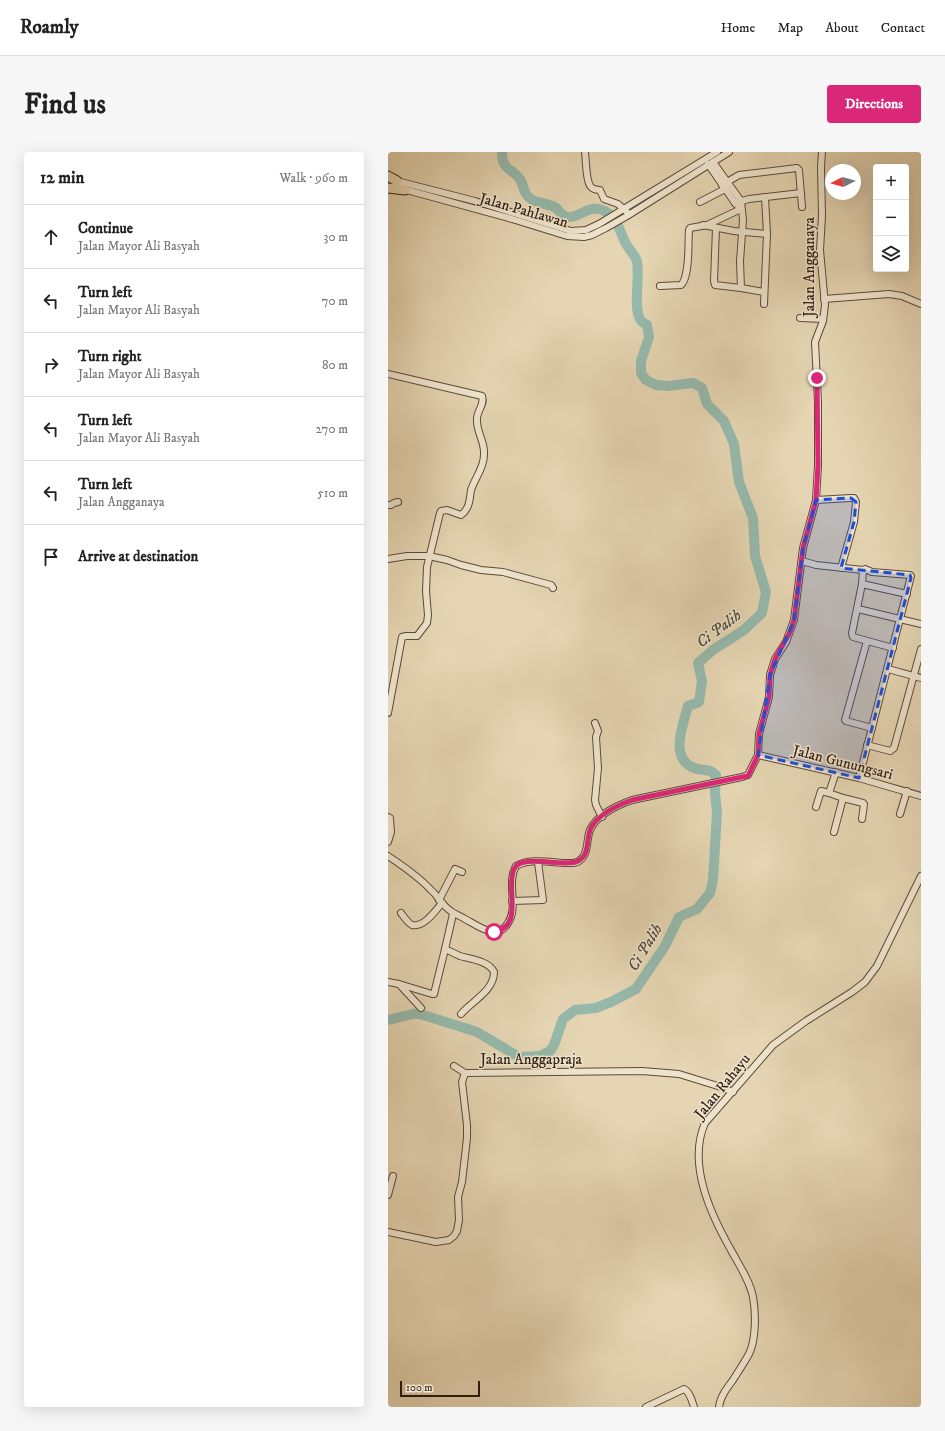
<!DOCTYPE html>
<html lang="en">
<head>
<meta charset="utf-8">
<style>
  body { margin:0; font-family:"IM FELL DW Pica",serif; background:#f6f6f6; color:#222 }
  .controls { position:absolute; right:12px; top:12px; display:grid; overflow:hidden; border-radius:4px; box-shadow:0 4px 16px #0002 }
  .controls button { width:36px; height:36px; display:grid; place-items:center; padding:0; border:0; border-bottom:1px solid #e0e0e0; background:#fff; color:#222; font:20px sans-serif }
  .compass { position:absolute; left:437px; top:12px; width:36px; height:36px; border-radius:50%; background:#fff; box-shadow:0 4px 16px #0002; rotate:264deg }
  .scale { position:absolute; left:12px; bottom:10px; width:80px; box-sizing:border-box; padding-left:4px; border:2px solid #301c10; border-top:0; font-size:11px; line-height:14px; white-space:nowrap; color:#301c10; -webkit-text-stroke:3px #eee4cd; paint-order:stroke }
  .stop { position:absolute; width:12px; height:12px; margin:-9px; border:3px solid #db2777; border-radius:50%; background:#fff }
  .stop.end { background:#db2777; border-color:#fff; box-shadow:0 1px 4px #0008 }
  .list { margin:0; padding:0; list-style:none }
  h2 { display:flex; justify-content:space-between; align-items:center; height:52px; margin:0; padding:0 16px; font-size:17px }
  h2 small { font-size:13px; font-weight:400; color:#767676 }
  .list li { display:grid; grid-template-columns:26px 1fr auto; gap:12px; align-items:center; box-sizing:border-box; height:64px; padding:0 16px; border-top:1px solid #e0e0e0 }
  .list b { display:block; font-size:15px; white-space:nowrap }
  .list p { margin:0; font-size:13px; white-space:nowrap; color:#767676 }
  .list em { font-size:13px; font-style:normal; color:#767676 }
  .icon { flex:none; width:22px; height:22px; fill:none; stroke:currentColor; stroke-width:2; stroke-linecap:round; stroke-linejoin:round }
  .map { position:relative; flex:none; width:533px; height:1255px; overflow:hidden; border-radius:4px }
  header { display:flex; align-items:center; gap:24px; box-sizing:border-box; height:56px; padding:0 20px; background:#fff; border-bottom:1px solid #e0e0e0 }
  header strong { font-size:19px }
  nav { display:flex; gap:22px; margin-inline-start:auto; font-size:14px }
  .intro { display:flex; align-items:center; justify-content:space-between; box-sizing:border-box; height:96px; padding:0 24px }
  h1 { margin:0; font-size:28px }
  .button { padding:10px 18px; border-radius:4px; background:#db2777; color:#fff; font-size:14px; font-weight:700 }
  main { display:flex; gap:24px; padding:0 24px }
  aside { flex:1; background:#fff; border-radius:4px; box-shadow:0 4px 16px #0002 }
  .map>svg:first-child { display:block }
  .lines { fill:none; stroke-linecap:round; stroke-linejoin:round }
  .river { stroke:#96b9ac; stroke-width:10 }
  .minor-casing { stroke:#5d4a38; stroke-width:8 }
  .highway-casing { stroke:#301c10; stroke-width:11 }
  .minor { stroke:#eee4cd; stroke-width:6 }
  .highway { stroke:#e5d5b2; stroke-width:9 }
  .route { stroke:#db2777; stroke-width:5 }
  .marked { fill:#1d4ed8; fill-opacity:0.2; stroke:#1d4ed8; stroke-width:3; stroke-dasharray:8 5; stroke-linejoin:round }
  .labels { text-anchor:middle; stroke-width:3; stroke-linejoin:round; paint-order:stroke }
  .street-label { font-size:15px; fill:#301c10; stroke:#eee4cd }
  .water-label { font-size:16px; font-style:italic; fill:#4f4b3f; stroke:#eee4cd }
</style>
</head>
<body>
<header>
<strong>Roamly</strong>
<nav><a>Home</a><a>Map</a><a>About</a><a>Contact</a></nav>
</header>
<div class="intro"><h1>Find us</h1><a class="button">Directions</a></div>
<main>
<aside>
<h2>12 min<small>Walk · 960 m</small></h2>
<ul class="list">
<li><svg class="icon" aria-label="ahead" viewBox="0 0 24 24"><path d="M12 20V5M6 11l6-6 6 6"/></svg><div><b>Continue</b><p>Jalan Mayor Ali Basyah</p></div><em>30 m</em></li>
<li><svg class="icon" aria-label="left" viewBox="0 0 24 24"><path d="M17 20v-9H6M10 6l-5 5 5 5"/></svg><div><b>Turn left</b><p>Jalan Mayor Ali Basyah</p></div><em>70 m</em></li>
<li><svg class="icon" aria-label="right" viewBox="0 0 24 24"><path d="M7 20v-9h11M14 6l5 5-5 5"/></svg><div><b>Turn right</b><p>Jalan Mayor Ali Basyah</p></div><em>80 m</em></li>
<li><svg class="icon" aria-label="left" viewBox="0 0 24 24"><path d="M17 20v-9H6M10 6l-5 5 5 5"/></svg><div><b>Turn left</b><p>Jalan Mayor Ali Basyah</p></div><em>270 m</em></li>
<li><svg class="icon" aria-label="left" viewBox="0 0 24 24"><path d="M17 20v-9H6M10 6l-5 5 5 5"/></svg><div><b>Turn left</b><p>Jalan Angganaya</p></div><em>510 m</em></li>
<li><svg class="icon" aria-label="arrive" viewBox="0 0 24 24"><path d="M6 21V4h12l-3 4 3 4H6"/></svg><div><b>Arrive at destination</b></div></li>
</ul>
</aside>
<div class="map">
<svg width="533" height="1255" viewBox="0 0 533 1255">
  <rect width="100%" height="100%" fill="#e5d5b2"/>
  <filter id="stains"><feTurbulence type="fractalNoise" baseFrequency=".005" numOctaves="4"/><feColorMatrix values="0 0 0 0 .2 0 0 0 0 .09 0 0 0 0 .02 0 0 0 .5 -.17"/></filter>
  <radialGradient id="worn" r=".72"><stop offset=".6" stop-color="#630" stop-opacity="0"/><stop offset="1" stop-color="#630" stop-opacity=".3"/></radialGradient>
  <g class="lines">
    <path class="river" d="M0 868 29 861 89 880 131 905 152 904 162 899 166 893 175 867 187 858 208 856 223 850 248 837 277 794 291 765 309 757 322 741 325 728 329 661 327 641 328 623C321 616 314 619 306 616 281 606 295 573 300 554L311 550 314 529 310 511 325 498 356 478 374 461 378 440 367 404 365 366 351 330 346 292 336 269 319 252 314 236 309 233 305 231 280 234 268 233 258 228 253 221V209L261 185 259 173C256 171 253 170 252 167 245 155 252 126 249 110 248 104 243 100 240 95 232 84 232 69 220 61 202 49 194 66 180 65 174 65 173 60 168 56 161 51 150 52 143 47 136 43 136 35 133 29 127 17 113 19 114 0"/>
    <defs>
      <g id="minor">
        <path d="M197 0C198 8 198 30 203 35 205 37 209 38 212 38L216 47 230 52 239 60"/>
        <polyline points="325,10 353,49 355,68 352,109 353,136 376,140"/>
        <polyline points="320,12 347,51 350,54"/>
        <polyline points="5,28 87,49 183,79 198,78 211,72 329,0"/>
        <polyline points="334,33 351,23 409,16 411,18 414,55"/>
        <polyline points="15,37 124,67 179,84 196,85 204,83 218,76 239,64 341,0"/>
        <polyline points="312,50 339,36"/>
        <polyline points="347,51 361,47 413,41"/>
        <polyline points="315,73 346,79 379,82"/>
        <polyline points="328,76 326,129 327,133 353,136"/>
        <path d="M272 134 293 133C302 125 300 91 301 78L302 76 319 73 353 57"/>
        <polyline points="436,147 501,142 514,144 533,152"/>
        <polyline points="376,152 379,82 377,45"/>
        <polyline points="412,166 435,167"/>
        <path d="M0 222 94 244C97 253 89 258 89 267 88 279 96 288 96 300 97 314 87 326 83 338 82 344 82 351 79 356 77 360 76 361 73 363L59 358 53 359 52 361 39 415 38 439 40 463 39 471 29 484H18L14 485 0 561"/>
        <polyline points="428,348 463,346 466,346 468,350 466,370 453,416"/>
        <polyline points="0,353 3,353 6,351 10,350"/>
        <polyline points="0,407 19,404 41,404 59,408 73,413 93,418 115,420 163,433 165,436"/>
        <polyline points="414,409 428,413 475,418"/>
        <polyline points="470,457 533,472"/>
        <polyline points="479,489 457,568 458,569 484,576"/>
        <polyline points="505,496 465,485 464,481 474,432 519,442"/>
        <polyline points="500,517 533,526"/>
        <polyline points="207,571 210,579 208,585 210,616 207,648 208,653 214,665"/>
        <polyline points="479,593 502,599 506,596 533,497"/>
        <polyline points="370,603 471,626 533,644"/>
        <polyline points="471,626 523,424 522,423 484,420 477,417 475,418 474,432"/>
        <polyline points="455,646 475,651 476,652 474,667"/>
        <polyline points="428,655 433,639 441,641"/>
        <polyline points="512,662 519,639"/>
        <polyline points="0,665 2,666 3,680 0,690"/>
        <polyline points="446,680 455,646 441,641 448,620"/>
        <path d="M0 704C15 714 31 725 43 738 49 743 53 751 59 756 65 762 71 763 77 767 89 773 109 790 120 771 131 755 118 731 128 714 142 706 160 710 176 711 181 711 187 712 191 709 201 703 198 688 202 678 209 663 230 653 244 648L354 625 360 623 370 603 371 582 381 545 382 523 387 507 398 490 406 468 415 396 428 348 430 313V250L427 190 435 169 437 153 432 98 434 64 433 15 434 0"/>
        <polyline points="51,748 66,719 67,717 74,720"/>
        <polyline points="124,749 155,748 150,710"/>
        <path d="M13 761C16 765 20 771 24 773 36 776 48 758 54 751"/>
        <path d="M65 762 57 797C62 799 67 802 72 804 83 807 101 809 106 820 106 839 84 849 73 862"/>
        <polyline points="0,830 11,832 33,856"/>
        <polyline points="11,832 44,842 46,842 57,797"/>
        <polyline points="66,914 77,921"/>
        <polyline points="0,1043 5,1024"/>
        <polyline points="0,1080 48,1090 61,1088 66,1084 69,1079 71,1068 70,1045 74,1030 79,986 79,973 74,930 77,921 254,919 291,922 333,935 345,940"/>
        <path d="M258 1255 296 1237C302 1240 304 1249 306 1255"/>
        <path d="M331 1255C332 1245 339 1236 345 1228 350 1220 356 1211 361 1202 368 1188 368 1161 365 1145 362 1129 351 1113 343 1098 323 1063 299 1012 317 971L385 893 418 869 464 840 477 830 489 814 533 724"/>
      </g>
      <g id="highway">
        <polyline points="0,24 9,29"/>
        <polyline points="0,36 17,38"/>
      </g>
    </defs>
    <use href="#minor" class="minor-casing"/>
    <use href="#highway" class="highway-casing"/>
    <use href="#minor" class="minor"/>
    <use href="#highway" class="highway"/>
  </g>
  <g class="lines">
    <path class="route" d="M106 780C137 774 117 737 126 717 133 701 177 716 190 709 203 703 197 685 204 674 213 661 230 653 244 648L354 625 360 624 370 603 371 582 381 545 382 523 387 507 402 480 406 468 415 396 428 348 430 313 429 226"/>
  </g>
  <path class="marked" d="M463 346 468 350 466 370 453 416 522 423 523 426 471 626 370 603 382 523 406 468 415 396 428 348Z"/>
  <g class="labels">
    <g class="street-label">
      <text transform="translate(136 58) rotate(16)" y="5">Jalan Pahlawan</text>
      <text transform="translate(421 115) rotate(-90)" y="5">Jalan Angganaya</text>
      <text transform="translate(455 610) rotate(14)" y="5">Jalan Gunungsari</text>
      <text x="143" y="912">Jalan Anggapraja</text>
      <text transform="translate(334 934) rotate(-51)" y="5">Jalan Rahayu</text>
    </g>
    <g class="water-label">
      <text transform="translate(330 476) rotate(-37)" y="6">Ci Palih</text>
      <text transform="translate(256 795) rotate(-59)" y="6">Ci Palih</text>
    </g>
  </g>
  <rect width="100%" height="100%" filter="url(#stains)"/>
  <rect width="100%" height="100%" fill="url(#worn)"/>
</svg>
<div class="controls">
<button>+</button>
<button>−</button>
<button><svg class="icon" aria-label="layers" viewBox="0 0 24 24"><path d="M12 4l9 5-9 5-9-5zM3 14l9 5 9-5"/></svg></button>
</div>
<svg class="compass" viewBox="-18 -18 36 36"><path d="M0-13l5 13h-10z" fill="#e53935"/><path d="M0 13l5-13h-10z" fill="#767676"/></svg>
<div class="scale">100 m</div>
<div class="stop" style="left:106px;top:780px"></div>
<div class="stop end" style="left:429px;top:226px"></div>
</div>
</main>
</body>
</html>
